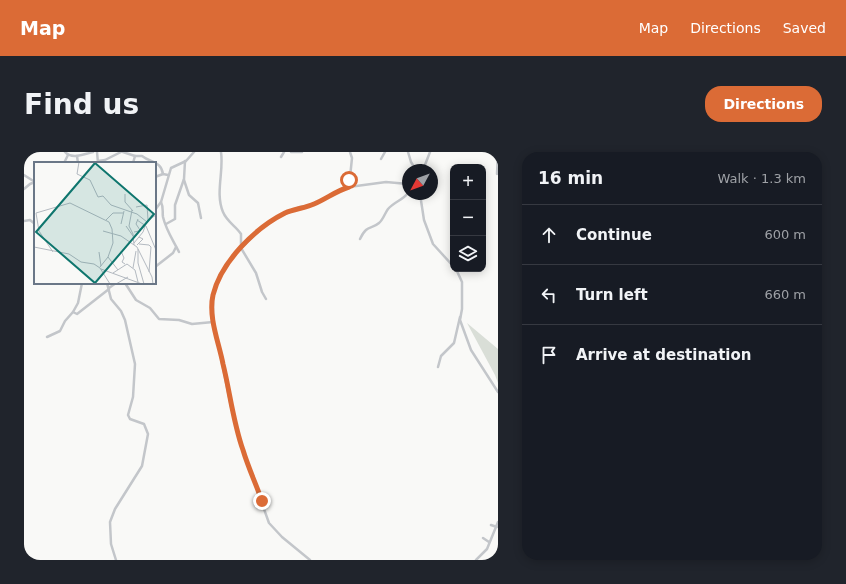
<!DOCTYPE html>
<html lang="en">
<head>
<meta charset="utf-8">
<style>
  body { margin:0; font-family:"DejaVu Sans",sans-serif; background:#20242c; color:#f1f3f6 }
  .controls { position:absolute; right:12px; top:12px; display:grid; overflow:hidden; border-radius:8px; box-shadow:0 2px 10px #0003 }
  .controls button { width:36px; height:36px; display:grid; place-items:center; padding:0; border:0; border-bottom:1px solid #363941; background:#171b24; color:#f1f3f6; font:20px sans-serif }
  .compass { position:absolute; left:378px; top:12px; width:36px; height:36px; border-radius:50%; background:#171b24; box-shadow:0 2px 10px #0003; rotate:229deg }
  .stop { position:absolute; width:12px; height:12px; margin:-9px; border:3px solid #db6b36; border-radius:50%; background:#fff }
  .stop.end { background:#db6b36; border-color:#fff; box-shadow:0 1px 4px #0008 }
  .list { margin:0; padding:0; list-style:none }
  h2 { display:flex; justify-content:space-between; align-items:center; height:52px; margin:0; padding:0 16px; font-size:17px }
  h2 small { font-size:13px; font-weight:400; color:#9ea1a6 }
  .list li { display:grid; grid-template-columns:26px 1fr auto; gap:12px; align-items:center; box-sizing:border-box; height:60px; padding:0 16px; border-top:1px solid #363941 }
  .list b { display:block; font-size:15px; white-space:nowrap }
  .list em { font-size:13px; font-style:normal; color:#9ea1a6 }
  .icon { flex:none; width:22px; height:22px; fill:none; stroke:currentColor; stroke-width:2; stroke-linecap:round; stroke-linejoin:round }
  .map { position:relative; flex:none; width:474px; height:408px; overflow:hidden; border-radius:16px }
  header { display:flex; align-items:center; gap:24px; box-sizing:border-box; height:56px; padding:0 20px; background:#db6b36; color:#fff }
  header strong { font-size:19px }
  nav { display:flex; gap:22px; margin-inline-start:auto; font-size:14px }
  .intro { display:flex; align-items:center; justify-content:space-between; box-sizing:border-box; height:96px; padding:0 24px }
  h1 { margin:0; font-size:28px }
  .button { padding:10px 18px; border-radius:16px; background:#db6b36; color:#fff; font-size:14px; font-weight:700 }
  main { display:flex; gap:24px; padding:0 24px }
  aside { flex:1; background:#171b24; border-radius:16px; box-shadow:0 2px 10px #0003 }
  .map>svg:first-child { display:block }
  .green { fill:#d9ded7 }
  .lines { fill:none; stroke-linecap:round; stroke-linejoin:round }
  .street { stroke:#c3c6ca; stroke-width:2.5 }
  .route { stroke:#db6b36; stroke-width:5 }
  .inset-road { fill:none; stroke:#b3b9c0; stroke-width:1 }
  .view { fill:#0f766e; fill-opacity:0.15; stroke:#0f766e; stroke-width:2 }
  .inset-edge { fill:none; stroke:#6a7787; stroke-width:2 }
</style>
</head>
<body>
<header>
<strong>Map</strong>
<nav><a>Map</a><a>Directions</a><a>Saved</a></nav>
</header>
<div class="intro"><h1>Find us</h1><a class="button">Directions</a></div>
<main>
<div class="map">
<svg width="474" height="408" viewBox="0 0 474 408">
  <rect width="100%" height="100%" fill="#f9f9f7"/>
  <polygon class="green" points="443,171 474,197 474,231 471,223"/>
  <g class="lines">
    <g class="street">
      <path d="M41 0C48 8 60 2 69 0"/>
      <polyline points="73,0 74,11"/>
      <path d="M99 0 111 4H118C127 11 137 9 139 22"/>
      <path d="M197 0C200 20 191 41 199 60 203 70 212 74 217 82V96L232 121 238 140 242 147"/>
      <polyline points="267,0 278,0"/>
      <polyline points="384,0 387,10 392,18"/>
      <polyline points="53,4 54,11"/>
      <polyline points="257,5 260,0"/>
      <polyline points="357,7 361,0"/>
      <polyline points="74,9 81,8 97,0"/>
      <polyline points="40,11 44,3"/>
      <polyline points="109,11 111,4"/>
      <polyline points="399,18 406,0"/>
      <polyline points="473,22 474,0"/>
      <polyline points="0,23 11,30"/>
      <polyline points="131,25 139,22 144,23"/>
      <polyline points="160,28 165,43 174,51 177,66"/>
      <polyline points="325,35 328,6 326,0"/>
      <polyline points="0,37 6,32 11,30"/>
      <polyline points="396,42 400,68 409,92 429,114"/>
      <path d="M137 50C140 56 138 59 139 65 142 78 149 88 155 100"/>
      <polyline points="131,58 137,50 147,16 162,9 170,0"/>
      <polyline points="0,69 6,68 11,72"/>
      <polyline points="142,72 151,67 151,53 160,27 161,9"/>
      <path d="M336 87C343 72 347 78 355 71 359 68 361 61 364 57 370 50 379 48 384 41"/>
      <polyline points="131,115 149,101 152,95"/>
      <polyline points="432,117 438,130 438,157 436,168 447,198 474,240"/>
      <polyline points="83,131 87,147 97,159 101,168 111,212 109,245 104,263 106,267 120,272 124,282 118,314 91,357 86,370 87,392 92,408"/>
      <polyline points="101,131 112,148 126,156 135,167 155,168 168,172 189,170"/>
      <polyline points="85,136 92,131"/>
      <polyline points="49,160 53,162 85,137"/>
      <polyline points="23,185 36,179 41,169 49,160 54,151 58,131"/>
      <polyline points="414,215 417,204 430,191 436,165"/>
      <polyline points="467,373 473,375"/>
      <polyline points="459,386 465,390"/>
      <polyline points="286,408 258,385 245,371 226,318 218,296 207,255 189,167 189,144 196,122 214,99 238,76 254,65 276,55 288,53 315,38 325,35 362,30 384,32"/>
      <polyline points="452,408 463,397 474,370"/>
    </g>
  </g>
  <g class="lines">
    <path class="route" d="M238 349C232 332 224 315 219 298 209 270 206 240 199 212 195 191 184 165 189 143 197 110 231 76 261 61 270 57 281 56 290 52 302 47 312 39 325 35V28"/>
  </g>
  <g transform="translate(10 10)">
    <rect width="122" height="122" fill="#f9f9f7"/>
    <path class="inset-road" d="M45 0 43 12 56 18 64 35 69 34 77 43 103 52 113 60M91 32V40L99 49M102 45 113 43 114 58M98 48 95 64 99 72 100 83M2 51 36 41 75 60 78 67 79 81 74 95 66 105M2 51 5 69 19 90M104 57 102 62 106 68M72 58 79 51H89M103 58 112 64 122 88M87 62 90 49M92 64 99 74M69 69 87 74 103 85 118 115 119 122M100 70 105 69 110 62M100 81 109 70 113 59 122 53M105 82 115 83 117 85 115 110M103 83 109 77 105 75M0 85 35 92 47 100 60 102 66 106 76 122M104 87V101L110 122M87 89 90 96 88 100 91 102M65 90 67 104M74 95 84 108M99 106 102 89M67 107 108 122M79 111 93 102 101 108 104 120M82 122 94 115"/>
    <path class="view" d="M61 1 120 52 61 121 2 70Z"/>
    <rect width="122" height="122" class="inset-edge"/>
  </g>
</svg>
<div class="controls">
<button>+</button>
<button>−</button>
<button><svg class="icon" aria-label="layers" viewBox="0 0 24 24"><path d="M12 4l9 5-9 5-9-5zM3 14l9 5 9-5"/></svg></button>
</div>
<svg class="compass" viewBox="-18 -18 36 36"><path d="M0-13l5 13h-10z" fill="#e53935"/><path d="M0 13l5-13h-10z" fill="#9ea1a6"/></svg>
<div class="stop" style="left:325px;top:28px"></div>
<div class="stop end" style="left:238px;top:349px"></div>
</div>
<aside>
<h2>16 min<small>Walk · 1.3 km</small></h2>
<ul class="list">
<li><svg class="icon" aria-label="ahead" viewBox="0 0 24 24"><path d="M12 20V5M6 11l6-6 6 6"/></svg><div><b>Continue</b></div><em>600 m</em></li>
<li><svg class="icon" aria-label="left" viewBox="0 0 24 24"><path d="M17 20v-9H6M10 6l-5 5 5 5"/></svg><div><b>Turn left</b></div><em>660 m</em></li>
<li><svg class="icon" aria-label="arrive" viewBox="0 0 24 24"><path d="M6 21V4h12l-3 4 3 4H6"/></svg><div><b>Arrive at destination</b></div></li>
</ul>
</aside>
</main>
</body>
</html>
